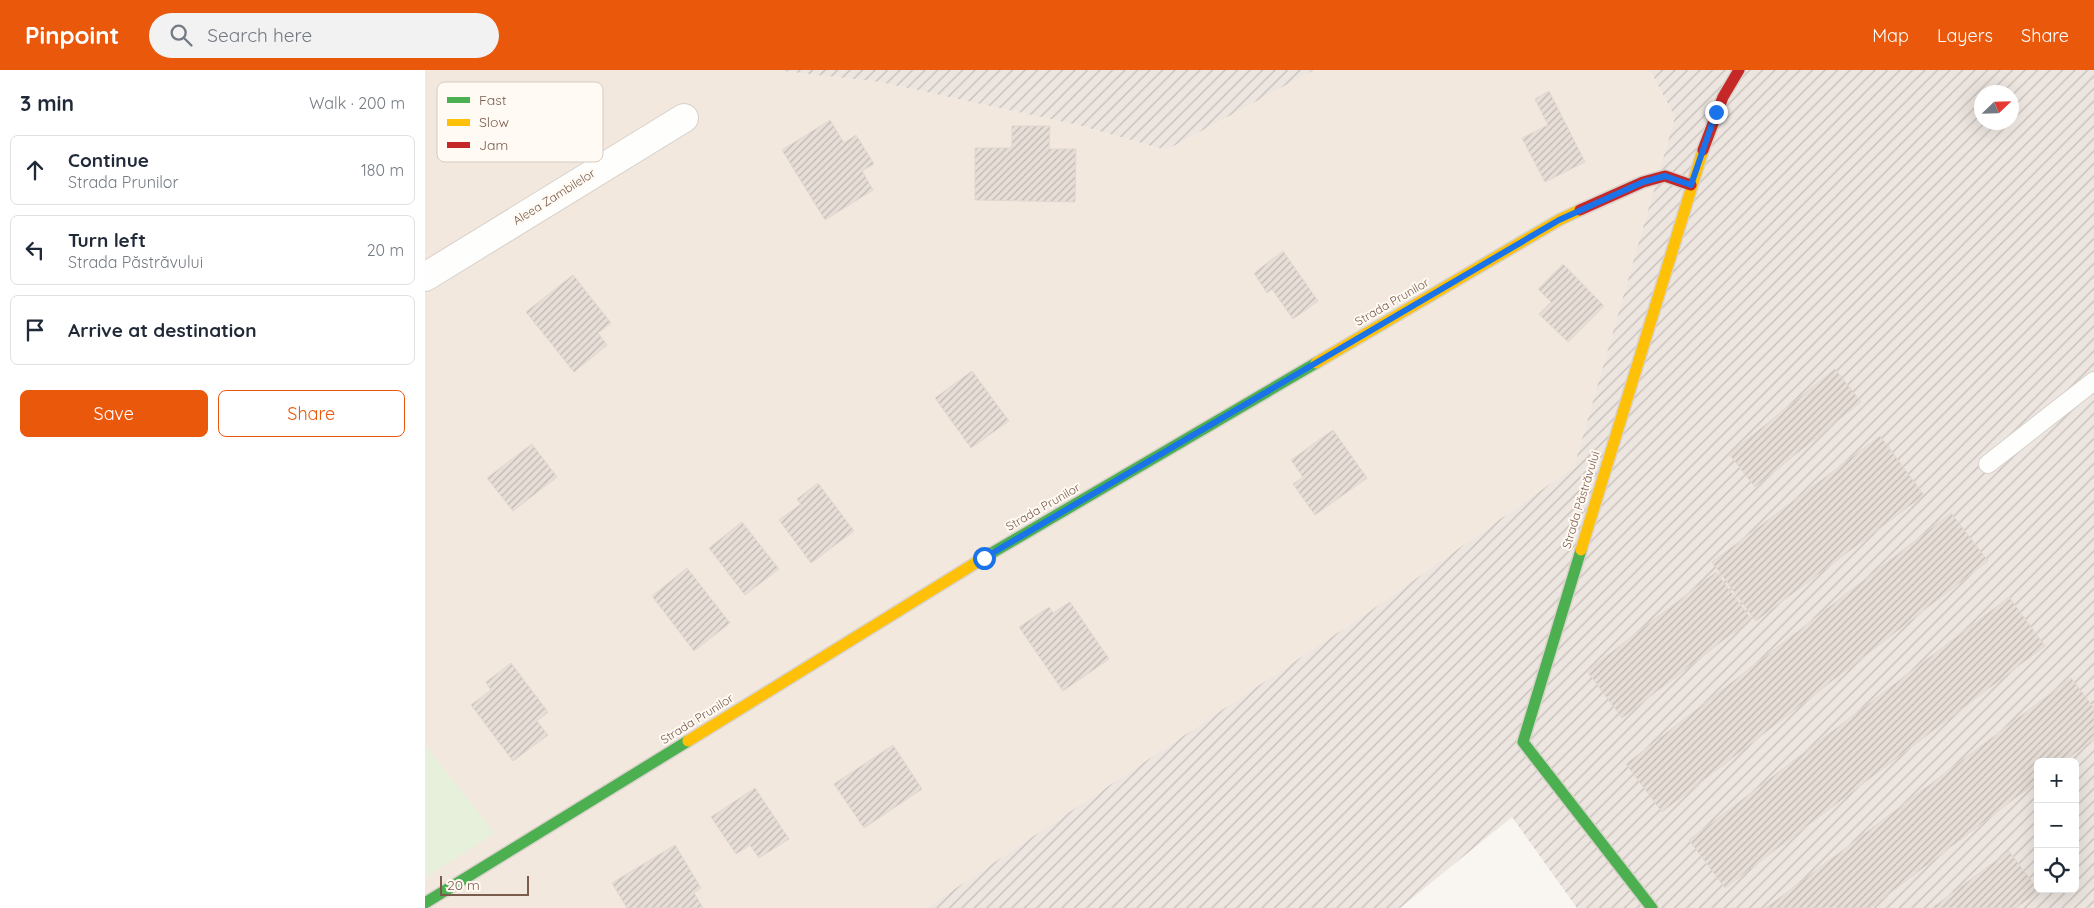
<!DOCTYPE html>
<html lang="en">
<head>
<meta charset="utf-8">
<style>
  body { margin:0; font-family:Quicksand,sans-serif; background:#f2f2f3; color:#1f2937 }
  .controls { position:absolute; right:15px; bottom:15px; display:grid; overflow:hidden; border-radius:8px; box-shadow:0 5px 20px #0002 }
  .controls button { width:45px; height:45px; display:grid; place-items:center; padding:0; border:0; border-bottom:1px solid #e0e1e3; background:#fff; color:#1f2937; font:25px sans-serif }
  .compass { position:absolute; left:1549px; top:15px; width:45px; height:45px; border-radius:50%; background:#fff; box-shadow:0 5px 20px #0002; rotate:67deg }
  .scale { position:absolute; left:15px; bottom:12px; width:89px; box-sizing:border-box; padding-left:5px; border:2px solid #7a5c4d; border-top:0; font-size:14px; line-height:18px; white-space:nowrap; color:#7a5c4d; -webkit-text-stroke:4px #fffaf3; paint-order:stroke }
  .stop { position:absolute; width:15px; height:15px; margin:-11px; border:4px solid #1a73e8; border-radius:50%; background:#fff }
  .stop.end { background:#1a73e8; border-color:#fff; box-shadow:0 1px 5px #0008 }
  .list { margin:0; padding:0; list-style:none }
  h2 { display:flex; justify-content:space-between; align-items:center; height:65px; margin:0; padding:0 20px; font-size:21px }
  h2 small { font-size:16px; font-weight:400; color:#747a83 }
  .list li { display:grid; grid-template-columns:32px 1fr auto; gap:15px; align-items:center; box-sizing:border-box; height:70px; margin:0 10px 10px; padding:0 10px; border:1px solid #e0e1e3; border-radius:8px }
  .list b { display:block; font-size:19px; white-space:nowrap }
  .list p { margin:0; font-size:16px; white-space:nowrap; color:#747a83 }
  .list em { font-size:16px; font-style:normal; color:#747a83 }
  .actions { display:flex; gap:10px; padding:15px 20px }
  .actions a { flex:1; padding:11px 0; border:1px solid #ea580c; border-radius:8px; text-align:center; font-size:18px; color:#ea580c }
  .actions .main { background:#ea580c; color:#fff }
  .icon { flex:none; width:28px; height:28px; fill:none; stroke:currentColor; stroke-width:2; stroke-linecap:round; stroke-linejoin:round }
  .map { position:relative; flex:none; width:1669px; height:838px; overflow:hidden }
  header { display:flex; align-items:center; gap:30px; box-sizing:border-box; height:70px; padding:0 25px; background:#ea580c; color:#fff }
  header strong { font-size:24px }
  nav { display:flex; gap:28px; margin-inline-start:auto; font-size:18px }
  .search { width:350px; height:45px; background:#f2f2f3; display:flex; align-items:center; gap:12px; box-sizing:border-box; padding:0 18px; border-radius:28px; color:#747a83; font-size:19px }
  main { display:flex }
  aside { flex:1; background:#fff }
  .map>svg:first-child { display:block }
  .residential { fill:#f2e8de }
  .industrial { fill:url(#industrial-furrows); fill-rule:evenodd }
  .grass { fill:#e7f0db }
  .building { fill:url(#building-hatch); stroke:#e2d8d2 }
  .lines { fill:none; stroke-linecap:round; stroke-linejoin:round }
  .lane-casing { stroke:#d7d1cb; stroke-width:20 }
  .street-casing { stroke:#d7d1cb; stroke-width:30 }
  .fast-casing { stroke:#d9d2cb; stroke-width:14 }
  .slow-casing { stroke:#d9d2cb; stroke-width:14 }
  .jam-casing { stroke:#d9d2cb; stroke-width:14 }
  .lane { stroke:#fefefd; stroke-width:18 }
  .street { stroke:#fefefd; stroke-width:28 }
  .fast { stroke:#4caf50; stroke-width:11 }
  .slow { stroke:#ffc107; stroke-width:11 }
  .jam { stroke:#c62828; stroke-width:11 }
  .route { stroke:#1a73e8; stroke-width:6 }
  .labels { text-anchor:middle; stroke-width:4; stroke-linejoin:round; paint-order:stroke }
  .street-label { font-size:12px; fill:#7a5c4d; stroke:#fffaf3 }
  .key { fill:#fffaf3; stroke:#d7cbc1; stroke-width:1 }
  .key-label { font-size:14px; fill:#7a5c4d }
</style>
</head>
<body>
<header>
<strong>Pinpoint</strong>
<div class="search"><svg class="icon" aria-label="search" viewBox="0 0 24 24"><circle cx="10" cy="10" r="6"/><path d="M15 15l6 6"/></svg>Search here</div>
<nav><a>Map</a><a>Layers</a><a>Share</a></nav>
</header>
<main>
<aside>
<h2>3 min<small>Walk · 200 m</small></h2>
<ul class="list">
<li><svg class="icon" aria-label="ahead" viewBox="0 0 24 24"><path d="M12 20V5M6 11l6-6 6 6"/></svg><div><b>Continue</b><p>Strada Prunilor</p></div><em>180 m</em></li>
<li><svg class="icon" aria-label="left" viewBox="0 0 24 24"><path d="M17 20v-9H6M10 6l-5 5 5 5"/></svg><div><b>Turn left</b><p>Strada Păstrăvului</p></div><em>20 m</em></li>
<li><svg class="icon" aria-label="arrive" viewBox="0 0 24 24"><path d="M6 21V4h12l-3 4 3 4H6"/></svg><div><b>Arrive at destination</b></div></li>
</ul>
<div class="actions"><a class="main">Save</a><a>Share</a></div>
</aside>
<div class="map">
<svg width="1669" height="838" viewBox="0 0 1669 838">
  <defs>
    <pattern id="industrial-furrows" width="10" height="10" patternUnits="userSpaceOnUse" patternTransform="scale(1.25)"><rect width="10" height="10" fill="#ede5e0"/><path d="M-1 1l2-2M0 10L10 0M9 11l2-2" fill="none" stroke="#c5bdb8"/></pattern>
    <pattern id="building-hatch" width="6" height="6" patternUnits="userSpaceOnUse" patternTransform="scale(1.25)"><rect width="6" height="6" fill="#e6ded7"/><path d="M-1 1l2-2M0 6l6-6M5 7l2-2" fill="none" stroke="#bfb7b1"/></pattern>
  </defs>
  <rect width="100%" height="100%" fill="#f9f5f0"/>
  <polygon class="residential" points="0,0 349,0 455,12 653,55 741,80 889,0 1225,0 1250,47 1149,397 948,539 501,838 0,838"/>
  <g class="industrial">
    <polygon points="349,0 889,0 741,80 653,55 455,12"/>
    <path d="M1225 0H1669V838H1152L1087 747 975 838H501L948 539 1149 397 1250 47ZM1556 22H1586V52H1556ZM1613 692H1650V819H1613Z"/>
  </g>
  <polygon class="grass" points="0,675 70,763 0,808"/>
  <g class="building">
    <polygon points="1124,21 1160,92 1120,112 1097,68 1123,55 1110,29"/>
    <polygon points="405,50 419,73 431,65 449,94 437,101 448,120 400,150 357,80"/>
    <polygon points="587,56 625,56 624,79 651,79 650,132 550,130 550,78 587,78"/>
    <polygon points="858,181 893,231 868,249 847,219 842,223 829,203"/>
    <polygon points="1138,194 1179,236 1143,272 1114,244 1126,232 1113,219"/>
    <polygon points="148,205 186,253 173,263 182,275 149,302 101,242"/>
    <polygon points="1410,299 1436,332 1330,417 1304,384"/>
    <polygon points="547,301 584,351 546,378 510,328"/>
    <polygon points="908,360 942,408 890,445 868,414 878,407 866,390"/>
    <polygon points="1455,366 1499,425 1331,551 1287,492"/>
    <polygon points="107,374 132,407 88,441 62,408"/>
    <polygon points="393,413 429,461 386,493 354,450 376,434 372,429"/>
    <polygon points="1526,443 1563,491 1237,742 1201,694"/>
    <polygon points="317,452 354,499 320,525 284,478"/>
    <polygon points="262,498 305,553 269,581 227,526"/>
    <polygon points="1291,502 1326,549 1197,648 1162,601"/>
    <polygon points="1584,527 1620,576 1300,818 1264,770"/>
    <polygon points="645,532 684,589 638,621 594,557 624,537 628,543"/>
    <polygon points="86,593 123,642 112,651 123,665 88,691 46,635 66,620 61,612"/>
    <polygon points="1646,608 1669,638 1669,669 1638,692 1613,692 1613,711 1445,838 1341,838"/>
    <polygon points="468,675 497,719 439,758 409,714"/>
    <polygon points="330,718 364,769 334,788 325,775 311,784 286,747"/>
    <polygon points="250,775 276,818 269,823 278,838 202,838 187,813"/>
    <polygon points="1584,781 1614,821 1591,838 1507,838"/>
  </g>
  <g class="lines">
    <defs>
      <polyline id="lane" points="1563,394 1669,311"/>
      <polyline id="street" points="0,207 259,48"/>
      <g id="fast">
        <polyline points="1156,480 1098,672 1227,838"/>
        <polyline points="565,484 891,293"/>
        <polyline points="0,833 263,671"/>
      </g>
      <g id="slow">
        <polyline points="891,293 1134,150 1155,140"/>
        <polyline points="1156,480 1278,80"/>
        <polyline points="263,671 565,484"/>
      </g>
      <g id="jam">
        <polyline points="1278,80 1298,27 1314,0"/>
        <polyline points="1155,140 1218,112 1240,106 1266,115"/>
      </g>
    </defs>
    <use href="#lane" class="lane-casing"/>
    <use href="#street" class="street-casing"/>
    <use href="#fast" class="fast-casing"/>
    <use href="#slow" class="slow-casing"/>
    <use href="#jam" class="jam-casing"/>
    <use href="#lane" class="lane"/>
    <use href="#street" class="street"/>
    <use href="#fast" class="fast"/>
    <use href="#slow" class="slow"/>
    <use href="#jam" class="jam"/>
  </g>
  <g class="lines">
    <polyline class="route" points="559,488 1134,150 1218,112 1240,106 1266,115 1291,42"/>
  </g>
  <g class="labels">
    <g class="street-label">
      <text transform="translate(129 127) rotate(-32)" y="4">Aleea Zambilelor</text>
      <text transform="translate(967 232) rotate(-30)" y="4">Strada Prunilor</text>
      <text transform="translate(1156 430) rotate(-73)" y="4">Strada Păstrăvului</text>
      <text transform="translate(618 437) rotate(-30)" y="4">Strada Prunilor</text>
      <text transform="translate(272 649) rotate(-32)" y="4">Strada Prunilor</text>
    </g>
  </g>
  <rect x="12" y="12" width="166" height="80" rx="8" class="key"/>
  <rect x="22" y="27" width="23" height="6" fill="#4caf50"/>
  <rect x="22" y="49" width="23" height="7" fill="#ffc107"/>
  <rect x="22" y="72" width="23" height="6" fill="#c62828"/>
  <g class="key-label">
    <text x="54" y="35">Fast</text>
    <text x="54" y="57">Slow</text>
    <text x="54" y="80">Jam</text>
  </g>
</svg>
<div class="controls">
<button>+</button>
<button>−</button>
<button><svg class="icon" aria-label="locate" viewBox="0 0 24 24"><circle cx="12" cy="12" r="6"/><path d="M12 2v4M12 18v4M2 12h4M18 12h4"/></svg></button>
</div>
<svg class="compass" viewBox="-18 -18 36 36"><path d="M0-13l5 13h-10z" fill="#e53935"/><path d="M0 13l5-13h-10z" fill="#747a83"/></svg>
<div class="scale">20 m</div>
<div class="stop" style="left:559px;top:488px"></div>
<div class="stop end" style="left:1291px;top:42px"></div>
</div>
</main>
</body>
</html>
